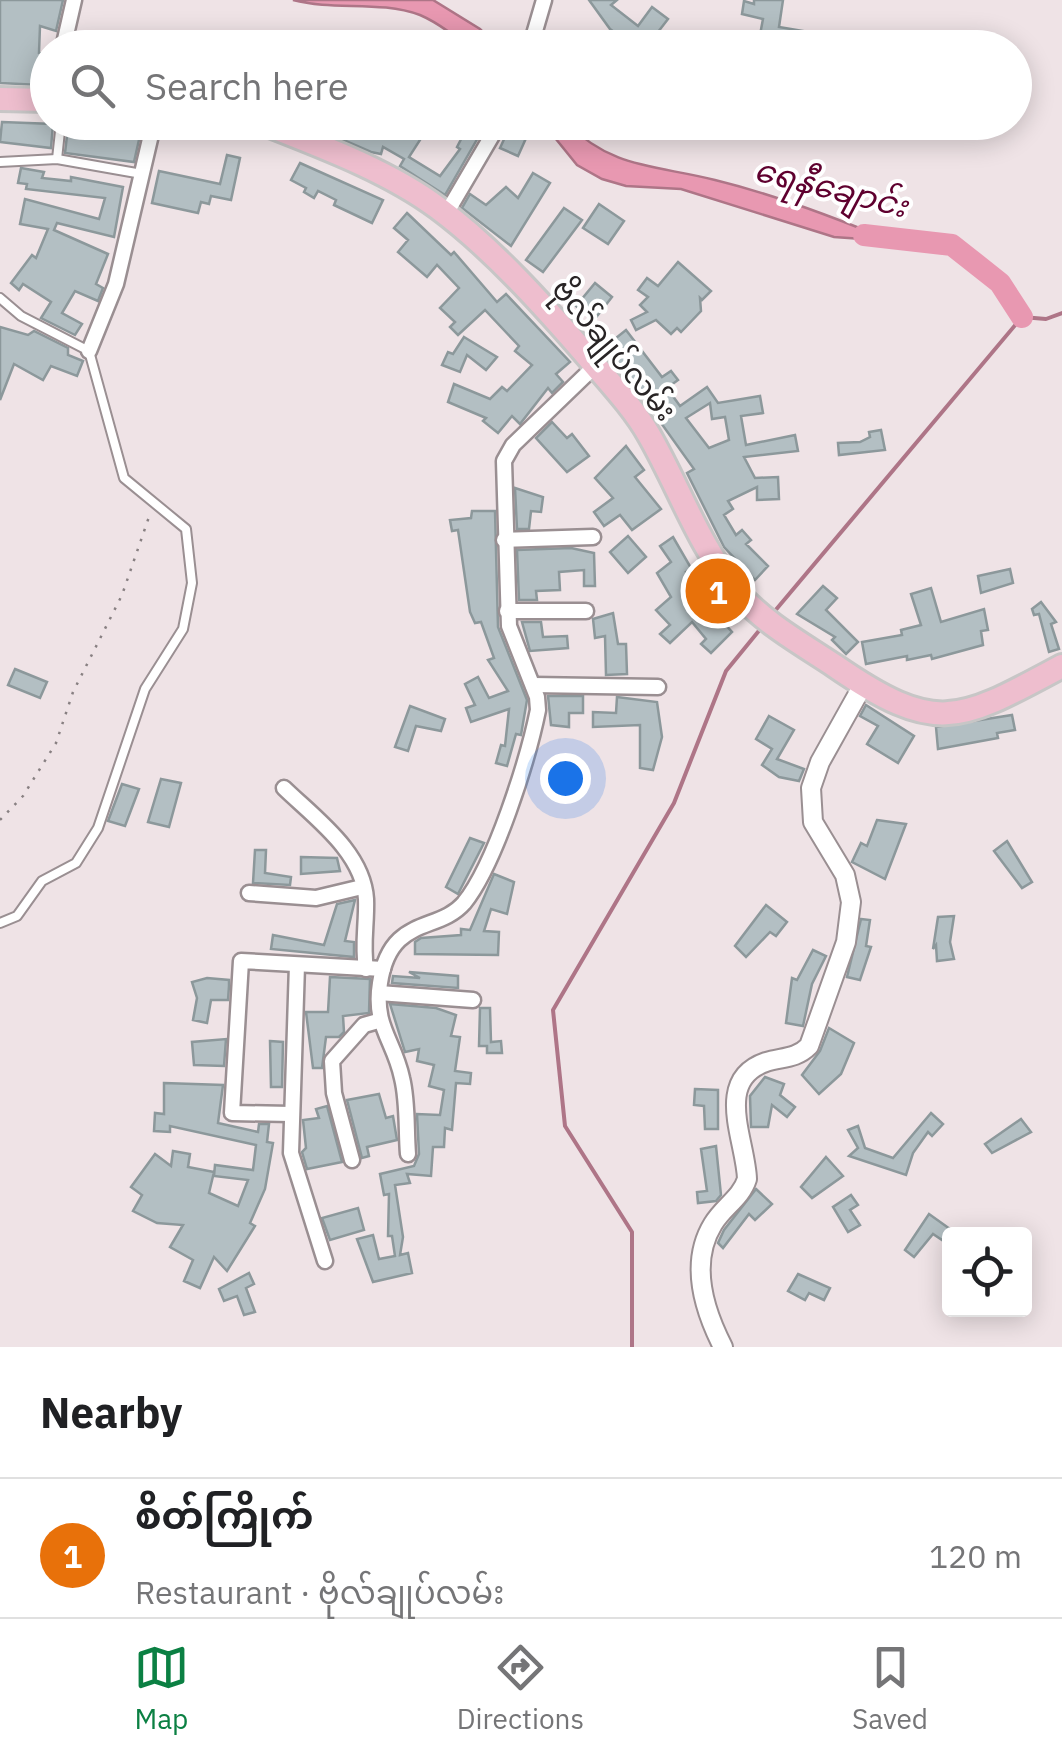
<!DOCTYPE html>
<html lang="en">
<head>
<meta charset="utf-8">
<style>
  body { margin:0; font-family:"IBM Plex Sans","Noto Sans Myanmar",sans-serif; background:#f6f6f6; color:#202124 }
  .controls { position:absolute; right:30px; bottom:30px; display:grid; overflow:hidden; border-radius:10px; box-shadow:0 5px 25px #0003 }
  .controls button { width:90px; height:90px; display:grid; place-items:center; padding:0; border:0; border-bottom:2px solid #e0e0e0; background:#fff; color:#202124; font:50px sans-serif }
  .you { position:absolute; left:565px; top:778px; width:35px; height:35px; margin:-25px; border:8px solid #fff; border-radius:50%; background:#1a73e8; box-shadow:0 0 0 15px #1a73e833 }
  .badge { display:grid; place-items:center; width:65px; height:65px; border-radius:50%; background:#0b8043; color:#fff; font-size:32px; font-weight:700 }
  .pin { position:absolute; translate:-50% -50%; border:5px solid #fff; box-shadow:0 2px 10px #0006 }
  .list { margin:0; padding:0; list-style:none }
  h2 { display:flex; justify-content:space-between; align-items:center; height:130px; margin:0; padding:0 40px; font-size:42px }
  h2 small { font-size:32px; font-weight:400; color:#757577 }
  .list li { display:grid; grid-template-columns:65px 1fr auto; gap:30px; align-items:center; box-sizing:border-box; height:140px; padding:0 40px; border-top:2px solid #e0e0e0 }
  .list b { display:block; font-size:38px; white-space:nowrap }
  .list p { margin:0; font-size:32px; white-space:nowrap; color:#757577 }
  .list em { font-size:32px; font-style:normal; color:#757577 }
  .icon { flex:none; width:55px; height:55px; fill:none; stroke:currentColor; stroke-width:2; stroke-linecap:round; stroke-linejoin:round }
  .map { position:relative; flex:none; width:1062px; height:1347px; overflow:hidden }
  .search { position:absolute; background:#fff; box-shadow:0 5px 25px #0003; left:30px; right:30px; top:30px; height:110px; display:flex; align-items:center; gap:25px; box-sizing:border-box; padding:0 35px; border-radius:55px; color:#757577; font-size:38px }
  .sheet { height:270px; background:#fff }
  nav { display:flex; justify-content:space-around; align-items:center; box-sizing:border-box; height:140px; border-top:2px solid #e0e0e0; background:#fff; font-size:28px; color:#757577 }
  nav a { display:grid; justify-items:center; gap:5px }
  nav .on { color:#0b8043 }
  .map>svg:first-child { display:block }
  .water { fill:#e898b1; stroke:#ae7587; stroke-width:2.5 }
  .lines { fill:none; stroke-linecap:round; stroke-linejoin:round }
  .stream { stroke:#ae7587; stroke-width:4 }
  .river { stroke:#e898b1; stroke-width:22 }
  .building { fill:#b3bfc3; stroke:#8c989b; stroke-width:2.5; fill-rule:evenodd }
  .service-casing { stroke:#9a8f92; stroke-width:12 }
  .minor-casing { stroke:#9a8f92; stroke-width:19 }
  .tertiary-casing { stroke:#9a8f92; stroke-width:22 }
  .primary-casing { stroke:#c7c6c6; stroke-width:28 }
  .path { stroke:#888082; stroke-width:2.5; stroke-dasharray:2.5 8; stroke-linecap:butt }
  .service { stroke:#fff; stroke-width:8 }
  .minor { stroke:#fff; stroke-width:14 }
  .tertiary { stroke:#fff; stroke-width:18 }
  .primary { stroke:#eebece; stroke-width:22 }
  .labels { text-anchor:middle; stroke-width:8; stroke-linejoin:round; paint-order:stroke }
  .street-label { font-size:30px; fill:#282425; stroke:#fff }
  .water-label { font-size:32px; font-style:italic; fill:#5f002f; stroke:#fff }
</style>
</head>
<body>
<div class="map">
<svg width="1062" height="1347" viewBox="0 0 1062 1347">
  <rect width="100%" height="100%" fill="#efe3e6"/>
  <g class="water">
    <path d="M293 0H433L480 29 498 47C456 48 455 30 420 15 379 0 335 11 293 0Z"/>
    <path d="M543 123H567C612 169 656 165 715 180 776 195 834 217 891 241L834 237 681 189 626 186 602 179 577 165Z"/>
  </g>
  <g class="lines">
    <g class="stream">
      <polyline points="774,612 1022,317 1046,319 1062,313"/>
      <polyline points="632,1347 632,1232 565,1126 553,1010 674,803 726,671 762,627"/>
    </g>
    <polyline class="river" points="864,235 952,245 1000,283 1022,317"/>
  </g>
  <g class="building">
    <polygon points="0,0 63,0 56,31 40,26 39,53 48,54 48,65 40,64 40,85 0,83"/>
    <polygon points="589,0 617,0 611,5 638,26 652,7 668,19 651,41 659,48 635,48 610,29"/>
    <polygon points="754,0 783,0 779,27 803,31 800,48 759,40 763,19 742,14 744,1 754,4"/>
    <polygon points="2,122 53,124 51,148 0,142"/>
    <polygon points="82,122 143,122 134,162 65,153 68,127 81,129"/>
    <polygon points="302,122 361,122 369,130 395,137 400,128 420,140 409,157 440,176 460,149 457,147 470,122 487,122 445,195 400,166 404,159 383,147 381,154 371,152"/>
    <polygon points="512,122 531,127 518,156 500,148"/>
    <polygon points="227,155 240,158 231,200 211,196 209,204 201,202 198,213 152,203 159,171 220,184"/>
    <polygon points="300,163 383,200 372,223 334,205 336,200 318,191 314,198 304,192 306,188 291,180"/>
    <polygon points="21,168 44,172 42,178 71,181 71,177 123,187 114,237 57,223 54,230 108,254 96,284 103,288 98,301 75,291 62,313 82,324 75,335 41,318 51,302 23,284 19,290 11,283 32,255 36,258 48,229 20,224 25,199 99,219 105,198 26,189 27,184 18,183"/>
    <polygon points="533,173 550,183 511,246 462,208 470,194 486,205 506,187 518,198"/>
    <polygon points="599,204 624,221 608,244 583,228"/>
    <polygon points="564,208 582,220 543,272 526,260"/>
    <polygon points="407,213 451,255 454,252 497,302 506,294 570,362 556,374 563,382 552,393 548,388 520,424 512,416 498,433 483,421 486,418 448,402 454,384 490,399 502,387 507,391 532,365 515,351 519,346 485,310 458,335 450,327 455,322 440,308 459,288 437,265 427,277 398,252 408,240 394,228"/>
    <polygon points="678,262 711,291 702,300 700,298 701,311 681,332 677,328 671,334 656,320 636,330 631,320 647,312 640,305 648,297 638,290 647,278 658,286"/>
    <polygon points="595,283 612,297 594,320 576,306"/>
    <polygon points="0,327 28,335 34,331 68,348 68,355 83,361 77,376 51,366 43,380 14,364 0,400"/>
    <path d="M626 330 662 377 671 371 678 380 667 388 680 406 707 387 718 403 760 396 763 413 741 416 746 445 795 435 798 451 744 457 755 478 778 477 779 499 757 500V487L728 501 733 509 724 515 736 535 742 530 751 540 746 544 768 566 755 580 724 547 687 473 694 469 606 346ZM710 403 712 419 725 417 729 440 709 448 686 418Z"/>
    <polygon points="464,337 497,357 486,370 467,355 460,372 442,365 448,352 453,354"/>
    <polygon points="552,422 567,438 572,434 589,456 567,472 536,438"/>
    <polygon points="881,430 885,450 839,455 838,443 860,442 870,437 869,432"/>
    <polygon points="626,446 644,470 635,477 661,509 632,530 620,515 604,526 594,512 613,498 595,478"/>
    <polygon points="515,488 543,497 541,512 531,511 529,529 517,529"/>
    <polygon points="472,511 495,511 498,627 527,700 521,735 516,734 507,766 496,763 501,745 505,746 509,709 471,722 466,708 475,705 465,684 478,677 489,698 508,691 488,660 494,658 481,622 475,623 470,612 458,530 452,531 450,520 471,518"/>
    <polygon points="628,536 646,557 628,573 610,552"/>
    <polygon points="673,537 691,568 686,572 699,587 695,591 732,632 711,653 701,644 706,639 692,622 670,643 660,634 670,625 656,610 671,597 657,573 671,562 660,546"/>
    <polygon points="571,548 594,553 595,586 584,586 584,570 559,572 560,590 536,591 537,600 519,600 517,550"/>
    <polygon points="1010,569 1013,583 981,593 978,576"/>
    <polygon points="823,586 837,598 826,610 858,642 846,654 832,640 835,637 797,614"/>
    <polygon points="931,588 941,622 984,609 988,630 981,631 983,645 932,659 931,655 907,660 907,656 866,664 862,642 902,635 901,630 921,625 911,594"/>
    <polygon points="1041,602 1056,622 1051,624 1059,649 1049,652 1039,614 1034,615 1032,609"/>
    <polygon points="613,613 618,644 626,644 627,674 606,675 605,636 595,638 593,619"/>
    <polygon points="522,622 541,622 543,637 567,636 568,648 530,651"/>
    <polygon points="15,669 47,682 40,698 8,685"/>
    <polygon points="548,696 583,696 583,713 569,713 569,727 551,725"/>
    <polygon points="617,697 657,702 662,737 653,770 640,768 640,725 593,727 593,712 616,713"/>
    <polygon points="866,705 914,736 898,763 867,744 878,726 860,716"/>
    <polygon points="410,706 445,719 441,731 416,726 408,751 395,747"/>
    <polygon points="1012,715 1015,730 997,733 998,738 938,749 936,727"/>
    <polygon points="769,716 794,730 777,759 804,769 799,781 779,777 762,765 772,749 756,739"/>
    <polygon points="161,779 181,783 169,827 148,822"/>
    <polygon points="122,784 139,789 125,826 108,821"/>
    <polygon points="877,820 906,824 885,879 852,862 861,843 867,846"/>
    <polygon points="470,838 484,843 458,894 446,887"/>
    <polygon points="1007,841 1032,882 1022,888 994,851"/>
    <polygon points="255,850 266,850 265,873 291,877 290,885 253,883"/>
    <polygon points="301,857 337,858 340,871 301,874"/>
    <polygon points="494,874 514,882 507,914 491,909 484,931 499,932 498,955 415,954 415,942 421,938 461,935 461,929 470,930"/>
    <polygon points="355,900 345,941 354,942 354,957 271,949 273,935 324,945 337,904"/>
    <polygon points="766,905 787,922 776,936 770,932 746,957 735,946"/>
    <polygon points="954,916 950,942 954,959 937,961 936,945 933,949 938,917"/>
    <polygon points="861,919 870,920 866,946 871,947 860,980 847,977"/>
    <polygon points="813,950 826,956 812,984 803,1026 786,1023 792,978 797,980"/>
    <polygon points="409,972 458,976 458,988 392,983 393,976 420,978"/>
    <polygon points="330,977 370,979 369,1013 343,1016 344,1032 339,1037 326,1037 322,1068 313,1068 306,1012 328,1012"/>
    <polygon points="207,978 229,980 229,986 228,1000 211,1000 207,1023 193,1020 197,998 192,982"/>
    <polygon points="390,1004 436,1008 456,1015 451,1036 460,1037 455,1071 471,1073 470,1084 456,1083 452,1130 445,1128 444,1147 433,1147 431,1176 407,1174 410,1183 395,1185 403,1237 400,1255 408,1253 412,1273 373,1282 357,1239 373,1235 379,1259 395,1256 392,1236 388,1236 389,1194 384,1195 380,1174 414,1166 419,1154 417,1114 440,1115 444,1090 429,1086 434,1065 417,1061 419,1049 405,1052"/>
    <polygon points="480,1008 490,1008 491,1042 501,1041 502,1053 487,1053 487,1046 479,1046"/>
    <polygon points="829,1028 854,1043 841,1074 819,1094 802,1075 820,1051"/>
    <polygon points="226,1039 224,1066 194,1065 192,1042"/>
    <polygon points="270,1041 283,1042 282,1087 271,1087"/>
    <polygon points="765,1077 784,1084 780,1095 795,1107 787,1117 772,1105 768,1127 751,1127 750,1096"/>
    <polygon points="164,1083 223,1085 218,1123 258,1132 259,1124 269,1124 267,1142 273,1143 265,1189 250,1223 255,1226 227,1271 214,1257 200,1288 184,1281 193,1260 170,1247 183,1225 157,1223 133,1211 142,1195 131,1187 155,1154 171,1166 173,1151 190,1154 188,1167 214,1172 209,1193 238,1206 248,1180 214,1176 215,1165 253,1170 256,1145 170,1126 170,1132 154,1131 155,1113 164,1114"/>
    <polygon points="695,1089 718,1090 718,1129 705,1129 704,1106 694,1105"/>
    <polygon points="379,1094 386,1118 393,1116 397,1140 367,1147 369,1156 362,1158 347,1100"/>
    <polygon points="327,1106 342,1162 307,1169 302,1152 306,1148 303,1120 319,1118 316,1109"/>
    <polygon points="931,1113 943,1124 932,1136 928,1132 913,1153 906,1175 849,1156 858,1148 848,1130 858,1126 865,1148 893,1158"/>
    <polygon points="1021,1119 1031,1132 992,1153 985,1144"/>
    <polygon points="716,1146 721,1195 716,1201 698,1203 697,1192 707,1191 701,1149"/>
    <polygon points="826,1157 843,1176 812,1198 801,1187"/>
    <polygon points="756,1189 772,1204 755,1220 749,1214 723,1248 718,1243 724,1230"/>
    <polygon points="851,1195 858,1205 850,1210 860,1225 848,1232 833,1207"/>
    <polygon points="358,1208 364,1230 330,1240 322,1218"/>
    <polygon points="929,1214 950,1229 942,1240 933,1234 914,1257 905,1250"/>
    <polygon points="249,1273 254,1284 246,1288 255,1312 244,1315 237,1296 224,1301 219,1289"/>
    <polygon points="798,1274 830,1288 824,1300 809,1293 805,1300 788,1291"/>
  </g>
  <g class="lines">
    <defs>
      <g id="service">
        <polyline points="57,159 61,122"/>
        <polyline points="0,162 57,159 142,174"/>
        <polyline points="0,298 21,316 89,351 124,478 186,529 192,583 183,629 145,689 98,828 76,863 42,881 17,916 0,923"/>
      </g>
      <g id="minor">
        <polyline points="63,48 74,0"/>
        <polyline points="530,48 544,0"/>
        <polyline points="446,214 500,122"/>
        <polyline points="89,351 116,284 154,122"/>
        <polyline points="504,540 593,537"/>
        <polyline points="507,611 586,611"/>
        <polyline points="533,685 658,687"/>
        <path d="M284 788C315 818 363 852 366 899 367 923 362 944 366 969"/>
        <polyline points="249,893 316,898 362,887"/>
        <polyline points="297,965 291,1153 325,1261"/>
        <polyline points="379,993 473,1000"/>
        <polyline points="291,1114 232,1113 241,961 383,969"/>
        <path d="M408 1154C406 1130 408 1102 402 1078 394 1040 373 1026 380 983 390 915 438 933 464 903 495 865 528 759 538 710L537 697 509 626 504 461 513 445 595 366"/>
        <polyline points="352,1160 334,1093 332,1061 364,1025 378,1021"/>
      </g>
      <path id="tertiary" d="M723 1347C704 1310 689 1263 713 1224 723 1207 741 1198 747 1179 746 1141 713 1080 766 1062 782 1057 796 1059 809 1046L846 942 851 902 845 875 813 822 811 788 820 762 863 685"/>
      <g id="primary">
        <polyline points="0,99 48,100"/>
        <path d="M260 122C318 145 387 170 438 208 492 248 544 306 588 357 609 382 633 407 649 435 679 487 699 547 738 593 764 623 802 644 835 666 937 736 958 722 1062 666"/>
      </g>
    </defs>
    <use href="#service" class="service-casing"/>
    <use href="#minor" class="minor-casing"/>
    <use href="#tertiary" class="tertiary-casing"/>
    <use href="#primary" class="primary-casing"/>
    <polyline class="path" points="0,820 23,796 56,743 73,692 122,595 150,514"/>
    <use href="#service" class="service"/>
    <use href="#minor" class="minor"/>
    <use href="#tertiary" class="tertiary"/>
    <use href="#primary" class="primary"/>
  </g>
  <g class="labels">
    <g class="street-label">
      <text transform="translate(614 350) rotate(50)" y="10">ဗိုလ်‌ချုပ်‌လမ်း</text>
    </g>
    <g class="water-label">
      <text transform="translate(831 188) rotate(14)" y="11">ရေနီချောင်း</text>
    </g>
  </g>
</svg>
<div class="controls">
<button><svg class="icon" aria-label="locate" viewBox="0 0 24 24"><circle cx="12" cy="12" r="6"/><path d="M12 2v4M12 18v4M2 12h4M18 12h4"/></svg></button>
</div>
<div class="you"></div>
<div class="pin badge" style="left:718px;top:591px;background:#e8710a">1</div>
<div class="search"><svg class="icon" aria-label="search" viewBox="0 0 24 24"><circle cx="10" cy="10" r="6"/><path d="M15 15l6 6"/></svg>Search here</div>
</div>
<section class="sheet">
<h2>Nearby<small></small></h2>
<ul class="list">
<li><span class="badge" style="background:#e8710a">1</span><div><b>စိတ်ကြိုက်</b><p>Restaurant · ဗိုလ်‌ချုပ်‌လမ်း</p></div><em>120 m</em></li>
</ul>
</section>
<nav>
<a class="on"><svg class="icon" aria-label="map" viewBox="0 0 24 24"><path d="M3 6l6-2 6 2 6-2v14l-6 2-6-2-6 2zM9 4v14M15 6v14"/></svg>Map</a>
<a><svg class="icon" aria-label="directions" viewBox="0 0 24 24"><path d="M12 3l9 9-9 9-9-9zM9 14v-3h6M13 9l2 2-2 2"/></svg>Directions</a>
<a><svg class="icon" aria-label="saved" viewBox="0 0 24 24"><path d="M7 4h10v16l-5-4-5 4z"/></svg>Saved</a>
</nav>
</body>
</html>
